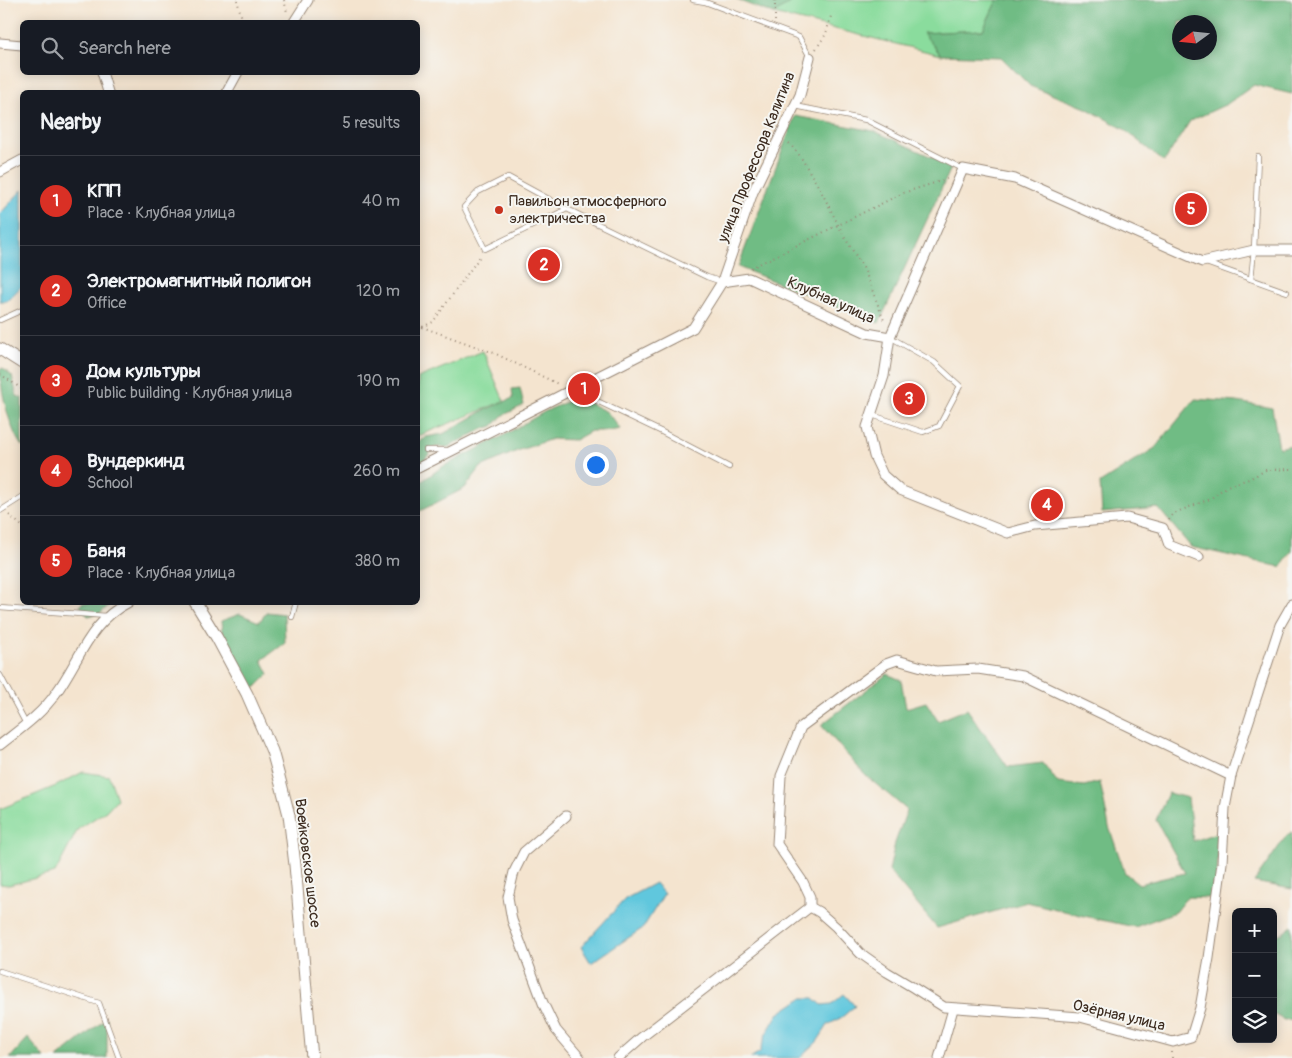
<!DOCTYPE html>
<html lang="en">
<head>
<meta charset="utf-8">
<style>
  body { margin:0; font-family:Pangolin,sans-serif; background:#242831; color:#f1f3f6 }
  .controls { position:absolute; right:15px; bottom:15px; display:grid; overflow:hidden; border-radius:8px; box-shadow:0 2px 12px #0003 }
  .controls button { width:45px; height:45px; display:grid; place-items:center; padding:0; border:0; border-bottom:1px solid #363941; background:#171b24; color:#f1f3f6; font:25px sans-serif }
  .compass { position:absolute; left:1172px; top:15px; width:45px; height:45px; border-radius:50%; background:#171b24; box-shadow:0 2px 12px #0003; rotate:255deg }
  .you { position:absolute; left:595px; top:464px; width:18px; height:18px; margin:-12px; border:4px solid #fff; border-radius:50%; background:#1a73e8; box-shadow:0 0 0 8px #1a73e833 }
  .badge { display:grid; place-items:center; width:32px; height:32px; border-radius:50%; background:#d93025; color:#fff; font-size:16px; font-weight:700 }
  .pin { position:absolute; translate:-50% -50%; border:2px solid #fff; box-shadow:0 1px 5px #0006 }
  .list { margin:0; padding:0; list-style:none }
  h2 { display:flex; justify-content:space-between; align-items:center; height:65px; margin:0; padding:0 20px; font-size:21px }
  h2 small { font-size:16px; font-weight:400; color:#9ea1a6 }
  .list li { display:grid; grid-template-columns:32px 1fr auto; gap:15px; align-items:center; box-sizing:border-box; height:90px; padding:0 20px; border-top:1px solid #363941 }
  .list b { display:block; font-size:19px; white-space:nowrap }
  .list p { margin:0; font-size:16px; white-space:nowrap; color:#9ea1a6 }
  .list em { font-size:16px; font-style:normal; color:#9ea1a6 }
  .icon { flex:none; width:28px; height:28px; fill:none; stroke:currentColor; stroke-width:2; stroke-linecap:round; stroke-linejoin:round }
  .map { position:relative; flex:none; width:1292px; height:1058px; overflow:hidden }
  .search { position:absolute; background:#171b24; box-shadow:0 2px 12px #0003; left:20px; top:20px; width:400px; height:55px; display:flex; align-items:center; gap:12px; box-sizing:border-box; padding:0 18px; border-radius:8px; color:#9ea1a6; font-size:19px }
  .panel { position:absolute; background:#171b24; box-shadow:0 2px 12px #0003; left:20px; top:90px; width:400px; height:515px; border-radius:8px }
  .map>svg:first-child { display:block }
  .green { fill:#8adc9d; stroke:#62835e }
  .forest { fill:#6fbc84; stroke:#557351; fill-rule:evenodd }
  .water { fill:#60c7dd; stroke:#4e787e }
  .lines { fill:none; stroke-linecap:round; stroke-linejoin:round }
  .service-casing { stroke:#988776; stroke-width:6 }
  .minor-casing { stroke:#988776; stroke-width:11 }
  .tertiary-casing { stroke:#988776; stroke-width:13 }
  .path { stroke:#988776; stroke-width:2; stroke-dasharray:1 4; stroke-linecap:butt }
  .service { stroke:#fff; stroke-width:4.5 }
  .minor { stroke:#fff; stroke-width:9 }
  .tertiary { stroke:#fff; stroke-width:11 }
  .poi-dot { fill:#c8321e; stroke:#f6f6f2; stroke-width:2 }
  .labels { text-anchor:middle; stroke-width:4; stroke-linejoin:round; paint-order:stroke }
  .street-label { font-size:15px; fill:#3b2a1e; stroke:#f6f6f2 }
  .poi-label { font-size:15px; fill:#3b2a1e; stroke:#f6f6f2; text-anchor:start }
</style>
</head>
<body>
<div class="map">
<svg width="1292" height="1058" viewBox="0 0 1292 1058">
  <rect width="100%" height="100%" fill="#f6f6f2"/>
  <filter id="ink" filterUnits="userSpaceOnUse"><feTurbulence type="fractalNoise" baseFrequency=".02" numOctaves="2"/><feDisplacementMap in="SourceGraphic" scale="10" xChannelSelector="R" yChannelSelector="G"/><feConvolveMatrix kernelMatrix="1 2 1 2 8 2 1 2 1" color-interpolation-filters="sRGB"/></filter>
  <filter id="wash" filterUnits="userSpaceOnUse"><feTurbulence type="fractalNoise" baseFrequency=".0096" numOctaves="4" result="noise"/><feDisplacementMap in="SourceGraphic" scale="20" xChannelSelector="R" yChannelSelector="G"/><feGaussianBlur stdDeviation="1.12" result="paint"/><feColorMatrix in="noise" values="0 0 0 0 0 0 0 0 0 0 0 0 0 0 0 0 0 1.4 0 .05"/><feComposite in="paint" operator="in"/></filter>
  <g filter="url(#wash)">
    <rect width="100%" height="100%" fill="#f4e4cf"/>
    <g class="green">
      <polygon points="793,0 997,0 983,30 924,33 941,55 774,14"/>
      <polygon points="483,351 504,401 418,436 418,378"/>
      <polygon points="83,772 109,776 117,799 106,811 78,829 55,873 9,885 0,884 0,809 56,786"/>
    </g>
    <g class="forest">
      <polygon points="737,0 793,0 774,14"/>
      <path d="M997 0H1292V94L1254 85 1227 104 1190 121 1164 162 1124 129 1086 108 1030 86 1001 57 941 55 923 33 983 30ZM1180 22H1210V52H1180Z"/>
      <polygon points="795,116 874,131 952,166 879,323 738,267"/>
      <path d="M3 368 12 376 17 396 22 398V446C10 431 0 389 0 369Z"/>
      <polygon points="520,388 524,405 502,416 493,426 483,429 448,447 435,447 424,460 418,464 418,443 426,437 443,434 483,411 513,398 512,389"/>
      <polygon points="577,397 607,412 620,429 610,431 591,431 575,440 552,439 517,451 481,467 465,488 418,512 418,484 442,467 501,437 544,412"/>
      <polygon points="1195,399 1237,402 1272,408 1279,448 1292,445 1292,551 1281,567 1191,547 1158,508 1102,513 1100,483 1155,448"/>
      <polygon points="82,603 111,603 101,613 88,616 80,606"/>
      <polygon points="267,612 284,614 285,643 262,660 269,674 253,690 244,685 223,643 221,621 240,614 259,622"/>
      <polygon points="887,674 901,680 906,708 926,702 938,721 967,709 1008,767 1043,763 1058,783 1084,786 1100,782 1109,827 1125,873 1139,884 1185,873 1156,820 1168,793 1188,798 1193,841 1216,833 1218,859 1216,889 1209,898 1187,897 1175,912 1135,927 1101,920 1027,902 937,928 889,871 895,843 907,810 865,775 821,725"/>
      <polygon points="1292,832 1292,889 1254,882 1287,835"/>
      <polygon points="1292,926 1292,1019 1284,1020 1273,1014 1273,936 1283,933"/>
      <polygon points="107,1018 107,1058 57,1058"/>
      <polygon points="28,1038 45,1058 10,1058"/>
    </g>
    <g class="water">
      <polygon points="22,190 22,286 7,301 0,301 0,214"/>
      <polygon points="655,883 664,894 643,928 591,963 581,947 625,899"/>
      <polygon points="844,994 855,1006 842,1017 828,1025 817,1042 800,1058 750,1058 760,1052 766,1034 778,1014 802,998 814,998 822,1005 832,1004"/>
    </g>
  </g>
  <g filter="url(#ink)">
    <g class="lines">
      <defs>
        <g id="service">
          <polyline points="693,0 705,2 799,37 810,57"/>
          <polyline points="795,106 866,120 963,169"/>
          <polyline points="567,209 508,177 478,192 464,207 485,249 567,209 707,277 722,282"/>
          <polyline points="1206,263 1287,292"/>
          <polyline points="1251,279 1254,250 1258,156"/>
          <polyline points="0,320 22,310"/>
          <polyline points="574,390 660,431 729,467"/>
          <polyline points="872,415 923,432 939,426 960,386 934,362 890,337"/>
          <polyline points="426,450 447,450"/>
          <polyline points="0,511 22,497"/>
          <polyline points="0,608 107,616"/>
          <polyline points="292,617 296,602"/>
          <polyline points="0,675 26,724"/>
          <polyline points="0,971 99,1003 119,1058"/>
        </g>
        <g id="minor">
          <polyline points="294,22 308,0"/>
          <polyline points="0,43 22,45"/>
          <polyline points="102,72 108,92"/>
          <polyline points="227,92 238,72"/>
          <polyline points="0,172 22,160"/>
          <polyline points="722,282 749,278 867,333 890,337"/>
          <polyline points="418,468 693,328 722,282 753,192 800,95 810,57"/>
          <polyline points="1199,557 1169,545 1163,528 1127,518 1035,526 1008,533 900,490 883,475 874,456 867,427 884,376 890,337 963,169 1015,179 1202,262 1254,250 1292,250"/>
          <path d="M0 745C19 730 42 714 56 693 80 660 89 622 129 602"/>
          <polyline points="566,816 524,852 514,872 508,897 512,920 543,1003 556,1030 580,1058"/>
          <polyline points="810,907 819,912 836,927 860,953 887,972 914,988 944,1007 1080,1017 1173,1042 1191,1037 1200,1008 1209,958 1222,863 1225,808 1231,776"/>
          <polyline points="618,1058 642,1037 810,907 810,897 803,882 777,844 781,776 801,727 886,664 897,660 936,671 978,669 1023,676 1231,776 1280,625 1292,604"/>
          <polyline points="939,1058 953,1009"/>
        </g>
        <g id="tertiary">
          <polyline points="0,349 22,363"/>
          <polyline points="195,602 217,638 247,694 272,751 281,784 289,815 295,865 312,1058"/>
        </g>
      </defs>
      <use href="#service" class="service-casing"/>
      <use href="#minor" class="minor-casing"/>
      <use href="#tertiary" class="tertiary-casing"/>
      <g class="path">
        <polyline points="237,0 243,22"/>
        <polyline points="284,0 287,12"/>
        <polyline points="775,21 775,0"/>
        <polyline points="816,49 826,34 831,16"/>
        <polyline points="789,143 800,156 820,189 845,238 864,269 885,323"/>
        <polyline points="751,268 903,193 947,179"/>
        <polyline points="422,327 494,353 560,385"/>
        <polyline points="418,329 433,322 481,255"/>
        <polyline points="0,374 22,389"/>
        <polyline points="9,515 22,526"/>
        <polyline points="1169,520 1174,513 1210,499 1227,486 1249,479 1266,470 1292,469"/>
        <polyline points="1172,1058 1172,1051"/>
      </g>
      <use href="#service" class="service"/>
      <use href="#minor" class="minor"/>
      <use href="#tertiary" class="tertiary"/>
    </g>
  </g>
  <circle class="poi-dot" cx="499" cy="210" r="5"/>
  <g class="labels">
    <g class="street-label">
      <text transform="translate(756 157) rotate(-68)" y="5">улица Профессора Калитина</text>
      <text transform="translate(831 300) rotate(24)" y="5">Клубная улица</text>
      <text transform="translate(308 863) rotate(83)" y="5">Воейковское шоссе</text>
      <text transform="translate(1119 1015) rotate(13)" y="5">Озёрная улица</text>
    </g>
    <g class="poi-label">
      <text x="509" y="206">Павильон атмосферного<tspan x="509" dy="17">электричества</tspan></text>
    </g>
  </g>
</svg>
<div class="controls">
<button>+</button>
<button>−</button>
<button><svg class="icon" aria-label="layers" viewBox="0 0 24 24"><path d="M12 4l9 5-9 5-9-5zM3 14l9 5 9-5"/></svg></button>
</div>
<svg class="compass" viewBox="-18 -18 36 36"><path d="M0-13l5 13h-10z" fill="#e53935"/><path d="M0 13l5-13h-10z" fill="#9ea1a6"/></svg>
<div class="you"></div>
<div class="pin badge" style="left:584px;top:389px">1</div>
<div class="pin badge" style="left:544px;top:265px">2</div>
<div class="pin badge" style="left:909px;top:399px">3</div>
<div class="pin badge" style="left:1047px;top:505px">4</div>
<div class="pin badge" style="left:1191px;top:209px">5</div>
<div class="search"><svg class="icon" aria-label="search" viewBox="0 0 24 24"><circle cx="10" cy="10" r="6"/><path d="M15 15l6 6"/></svg>Search here</div>
<section class="panel">
<h2>Nearby<small>5 results</small></h2>
<ul class="list">
<li><span class="badge">1</span><div><b>КПП</b><p>Place · Клубная улица</p></div><em>40 m</em></li>
<li><span class="badge">2</span><div><b>Электромагнитный полигон</b><p>Office</p></div><em>120 m</em></li>
<li><span class="badge">3</span><div><b>Дом культуры</b><p>Public building · Клубная улица</p></div><em>190 m</em></li>
<li><span class="badge">4</span><div><b>Вундеркинд</b><p>School</p></div><em>260 m</em></li>
<li><span class="badge">5</span><div><b>Баня</b><p>Place · Клубная улица</p></div><em>380 m</em></li>
</ul>
</section>
</div>
</body>
</html>
